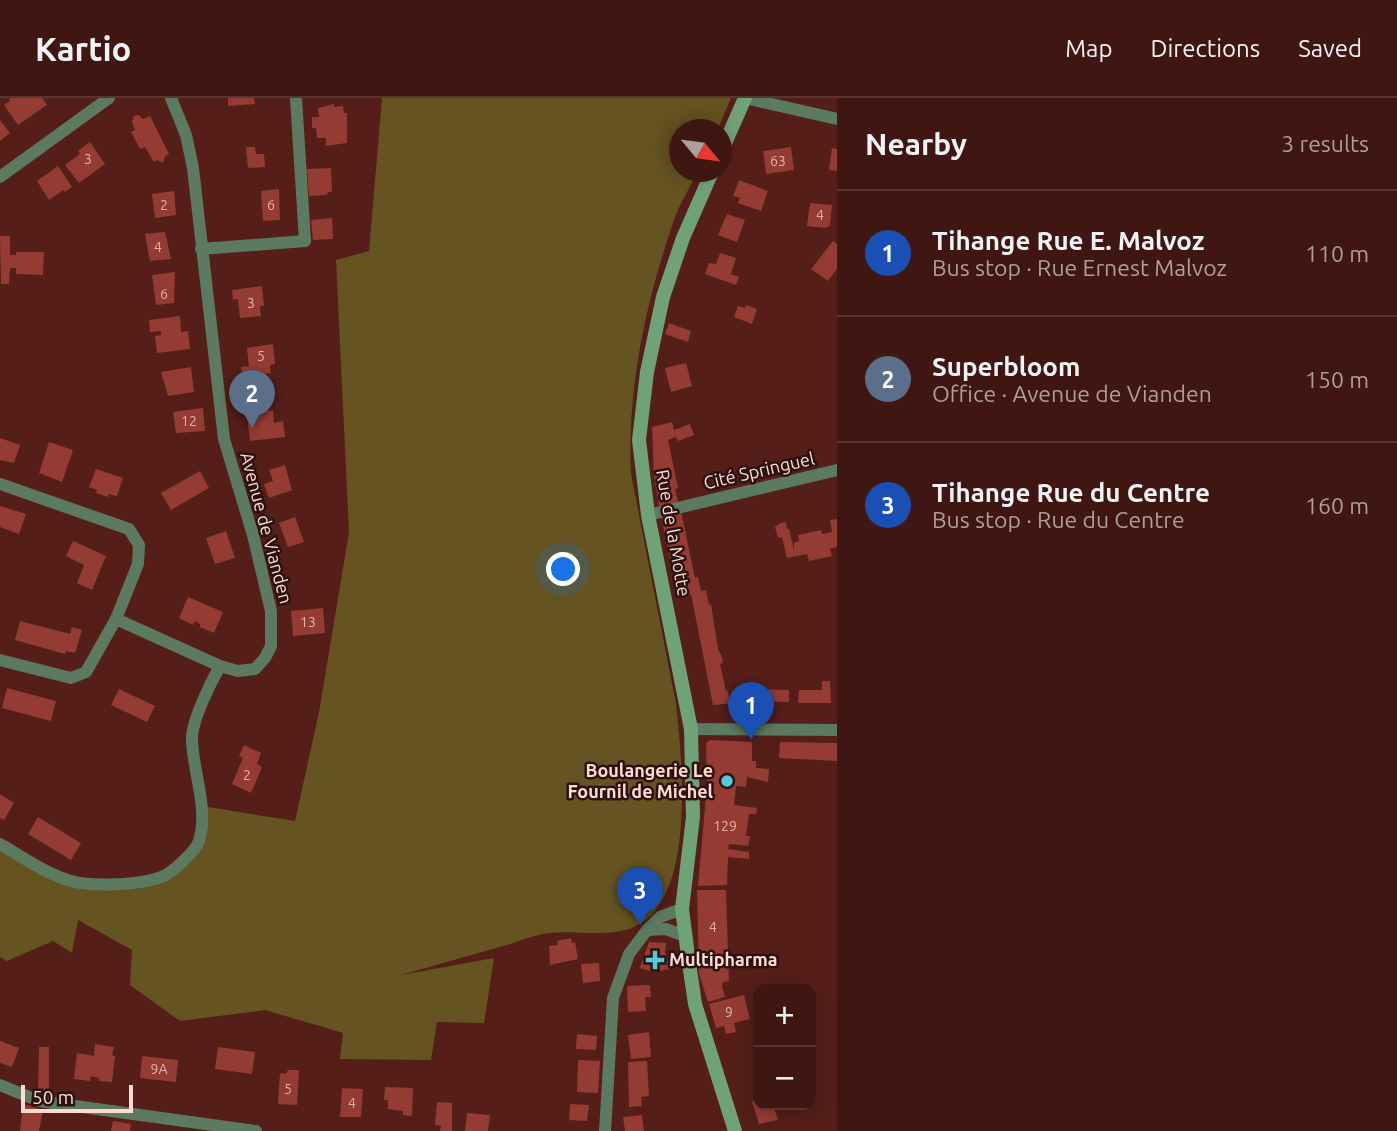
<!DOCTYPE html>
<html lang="en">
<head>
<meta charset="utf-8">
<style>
  body { margin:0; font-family:Ubuntu,sans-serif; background:#471f1b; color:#f1f3f6 }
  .controls { position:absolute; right:21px; bottom:21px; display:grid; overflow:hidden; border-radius:14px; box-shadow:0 4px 18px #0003 }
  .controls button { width:63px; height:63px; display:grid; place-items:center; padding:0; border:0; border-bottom:2px solid #593532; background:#401612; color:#f1f3f6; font:35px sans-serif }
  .compass { position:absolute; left:669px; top:21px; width:63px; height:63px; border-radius:50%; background:#401612; box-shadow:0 4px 18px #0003; rotate:119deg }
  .scale { position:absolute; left:21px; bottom:18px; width:112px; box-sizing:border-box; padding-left:7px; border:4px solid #ffdad4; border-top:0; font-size:19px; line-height:24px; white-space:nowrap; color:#ffdad4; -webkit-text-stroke:5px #2b120f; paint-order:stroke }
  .you { position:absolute; left:564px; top:472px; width:24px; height:24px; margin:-18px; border:5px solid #fff; border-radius:50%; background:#1a73e8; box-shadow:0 0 0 10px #1a73e833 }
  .badge { display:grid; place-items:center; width:46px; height:46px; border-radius:50%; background:#ea580c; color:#fff; font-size:23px; font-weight:700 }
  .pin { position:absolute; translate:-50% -58px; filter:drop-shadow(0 2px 4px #0008) }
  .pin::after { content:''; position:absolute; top:37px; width:24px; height:21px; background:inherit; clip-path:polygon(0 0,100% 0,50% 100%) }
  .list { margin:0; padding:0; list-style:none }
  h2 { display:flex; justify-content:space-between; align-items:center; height:91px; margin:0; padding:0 28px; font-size:30px }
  h2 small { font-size:23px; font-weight:400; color:#ae9f9f }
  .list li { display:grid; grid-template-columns:46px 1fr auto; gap:21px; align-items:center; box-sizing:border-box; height:126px; padding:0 28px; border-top:2px solid #593532 }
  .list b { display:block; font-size:26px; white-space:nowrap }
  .list p { margin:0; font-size:23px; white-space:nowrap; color:#ae9f9f }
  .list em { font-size:23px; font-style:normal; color:#ae9f9f }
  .map { position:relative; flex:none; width:837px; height:1033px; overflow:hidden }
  header { display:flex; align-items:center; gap:42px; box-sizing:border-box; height:98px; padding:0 35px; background:#401612; border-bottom:2px solid #593532 }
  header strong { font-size:33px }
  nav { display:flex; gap:38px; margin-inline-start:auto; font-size:24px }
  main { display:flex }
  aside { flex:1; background:#401612 }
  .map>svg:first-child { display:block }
  .green { fill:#655321 }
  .building { fill:#943c33 }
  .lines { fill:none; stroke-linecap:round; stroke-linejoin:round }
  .street { stroke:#5b7a5f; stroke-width:12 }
  .secondary { stroke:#70a278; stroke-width:14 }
  .poi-dot { fill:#53cadc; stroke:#2b120f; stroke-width:2.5 }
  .labels { text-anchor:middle; stroke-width:5; stroke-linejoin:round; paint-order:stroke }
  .number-label { font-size:14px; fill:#e4b2ac }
  .street-label { font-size:18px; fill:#ffdad4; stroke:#2b120f }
  .poi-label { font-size:18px; font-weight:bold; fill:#ffdad4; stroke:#2b120f; text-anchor:end }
</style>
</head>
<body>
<header>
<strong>Kartio</strong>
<nav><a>Map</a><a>Directions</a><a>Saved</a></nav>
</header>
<main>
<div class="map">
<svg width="837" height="1033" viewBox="0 0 837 1033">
  <rect width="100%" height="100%" fill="#551e18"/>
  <path class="green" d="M382 0H731L718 31 680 32V74H698C690 89 680 105 674 122 646 203 627 290 631 376L676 606C682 661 697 802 634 829 609 840 576 832 549 835 534 837 518 844 503 848 469 858 435 867 401 877L494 860 484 925 437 924 431 962 340 961 343 935 265 912 180 923 130 887 132 852 78 822 72 855 53 843 7 863 0 859V746L75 784 163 779 197 749 202 708 295 723 319 614 349 434 336 162 369 153Z"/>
  <g class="building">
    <polygon points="9,0 42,0 47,7 18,27 4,7 10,3"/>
    <polygon points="228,0 254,0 255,6 228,8"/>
    <polygon points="334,6 334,9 343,8 344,15 347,15 347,45 326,48 326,40 317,40 316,30 312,30 312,19 319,19 318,10"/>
    <polygon points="139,17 143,21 150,18 169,56 165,58 163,65 157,62 154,64 145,49 140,51 131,34 135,32 132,24 134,18"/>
    <polygon points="0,22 10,35 0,43"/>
    <polygon points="90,44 105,66 79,85 65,67 80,56 78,53"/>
    <polygon points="246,49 255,49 256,56 264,56 265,69 248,70"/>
    <polygon points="791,49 794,72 766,76 763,53"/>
    <polygon points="832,50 837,51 837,73 829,72"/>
    <polygon points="58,68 72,89 65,94 63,92 49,102 37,83"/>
    <polygon points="331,70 332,94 328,94 327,97 309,98 307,71"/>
    <polygon points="739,82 768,93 761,113 738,105 740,100 733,98"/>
    <polygon points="279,91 280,122 263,123 261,93"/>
    <polygon points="174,93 176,117 155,120 152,96"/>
    <polygon points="810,105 832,107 830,128 825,130 807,128"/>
    <polygon points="727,116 745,122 737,144 718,137"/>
    <polygon points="332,120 333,141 313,142 311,122"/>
    <polygon points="165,134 171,161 150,163 145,136"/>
    <polygon points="0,138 10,138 10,157 16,157 16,154 44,154 43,177 16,176 16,170 10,170 9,186 1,186"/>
    <polygon points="833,143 837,146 837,171 828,183 811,171"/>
    <polygon points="720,155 736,160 731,176 739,179 736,187 705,176 709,165 716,166"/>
    <polygon points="175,174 174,205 156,207 152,177"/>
    <polygon points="262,188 264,208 260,208 261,218 240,220 238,201 233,202 232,192"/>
    <polygon points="746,207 757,211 752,226 734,219 738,208 745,210"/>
    <polygon points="180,218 181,234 188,233 190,251 157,255 155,238 161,237 161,233 150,234 149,222"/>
    <polygon points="669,225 691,233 688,244 665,236"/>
    <polygon points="273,246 275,266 270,267 271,275 261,277 262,280 243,282 241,269 249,268 247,250"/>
    <polygon points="686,265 692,288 671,294 665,270"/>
    <polygon points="191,269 194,294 168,298 161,274"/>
    <polygon points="203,310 205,333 176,335 173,314"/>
    <polygon points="273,312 274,325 283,323 285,339 250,343 247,318 256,317 256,314"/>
    <polygon points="672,324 674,332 690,326 694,337 678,343 676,339 668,342 678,390 675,391 678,404 659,408 654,378 652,329"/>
    <polygon points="0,340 20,347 14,365 0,362"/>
    <polygon points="49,344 73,352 62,384 39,375"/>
    <polygon points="285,367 292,392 269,400 264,386 273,383 269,372"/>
    <polygon points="96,371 123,380 117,398 109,396 108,399 96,395 97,392 89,389"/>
    <polygon points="200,373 209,390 171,412 161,395"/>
    <polygon points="0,408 26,416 19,436 0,429"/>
    <polygon points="681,413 695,480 698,479 701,493 706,492 709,507 711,506 718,551 722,559 723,565 720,566 726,593 728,593 729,600 734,599 735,605 713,607 691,496 686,497 685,493 682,493 680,483 675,484 661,418"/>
    <polygon points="295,419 304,444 288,449 279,425"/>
    <polygon points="837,421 837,449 830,451 832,458 809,463 807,456 787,460 782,439 778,440 775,429 780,425 786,424 787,431 789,431 794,452 794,445 799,443 798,437 821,432 822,436 832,434 830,422"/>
    <polygon points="226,433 235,460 215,466 206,440"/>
    <polygon points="73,443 106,458 92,492 77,485 84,467 66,458"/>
    <polygon points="188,499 223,514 214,535 200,529 200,526 195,523 193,527 179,520"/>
    <polygon points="323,510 325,535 293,538 291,513"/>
    <polygon points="20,523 70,536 72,529 82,532 75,555 66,553 65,556 15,542"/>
    <polygon points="822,583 830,583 831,605 798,605 799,592 822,592"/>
    <polygon points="7,590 56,603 51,623 2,610"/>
    <polygon points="119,591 155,608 147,624 111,607"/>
    <polygon points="756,591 789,592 789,604 756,603"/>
    <polygon points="710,642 752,644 752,663 756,663 756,670 769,671 768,684 747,679 746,689 736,688 734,707 757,710 756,716 749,716 746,738 750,738 748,748 729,746 728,751 749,754 749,761 728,759 727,787 698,788 707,687 706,645"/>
    <polygon points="780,644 837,645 837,663 779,660"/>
    <polygon points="244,647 261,655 257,666 262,669 251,695 232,686 243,660 239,658"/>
    <polygon points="0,696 14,705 4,722 0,720"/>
    <polygon points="38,719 81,745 71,762 28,736"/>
    <polygon points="697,792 726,792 729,883 723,884 722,889 725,899 708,904 699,876"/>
    <polygon points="571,840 572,845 575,844 578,861 550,867 549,848 558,847 557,843"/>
    <polygon points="649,844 666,845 665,854 670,871 653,874 640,870"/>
    <polygon points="599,865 600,883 583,885 581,866"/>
    <polygon points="650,887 651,899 645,899 646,913 628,914 627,888"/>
    <polygon points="744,897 750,921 734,925 736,934 726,936 724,928 716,930 709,906"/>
    <polygon points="649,934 651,959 631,961 628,937"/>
    <polygon points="577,936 597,938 596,952 576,951"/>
    <polygon points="0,943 19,950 12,969 0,965"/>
    <polygon points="95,946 114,949 112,957 115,958 112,984 99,983 99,980 91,978 90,983 74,981 77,955 94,958"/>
    <polygon points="39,949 49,949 49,993 38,993"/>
    <polygon points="218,949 255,954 252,976 215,971"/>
    <polygon points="142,958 178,962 176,984 140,980"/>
    <polygon points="578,962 600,963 598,995 577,994"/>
    <polygon points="647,963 649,998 641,999 642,1008 629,1009 628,964"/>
    <polygon points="288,972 299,972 297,1007 278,1006 280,975 286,976"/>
    <polygon points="385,989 413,990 412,1018 403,1017 403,1013 388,1011 388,1002 384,1002"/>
    <polygon points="342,990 363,991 361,1019 340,1019"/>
    <polygon points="758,1002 758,1007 773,1007 778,1022 759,1026 752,1003"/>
    <polygon points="437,1004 452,1005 452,1033 440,1033 441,1028 435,1027"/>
    <polygon points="23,1006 43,1012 39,1033 20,1033"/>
    <polygon points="570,1006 589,1007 587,1023 569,1022"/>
    <polygon points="467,1015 490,1017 488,1033 465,1033"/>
    <polygon points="642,1017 644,1033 625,1033 623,1019"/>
    <polygon points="113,1023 131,1026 130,1033 111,1033"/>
  </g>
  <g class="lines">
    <g class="street">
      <polyline points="745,0 837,21"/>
      <polyline points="0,79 109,0"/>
      <polyline points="201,151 305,143 296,0"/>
      <polyline points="0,386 129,431 139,447 138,466 116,521 220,568 238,573 255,571 265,560 271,548 271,513 253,437 224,341 193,70 186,37 171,0"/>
      <polyline points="648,417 837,372"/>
      <polyline points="0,562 71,580 86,574 116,521"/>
      <polyline points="691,631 837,632"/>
      <path d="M0 746C23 759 46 776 71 783 91 789 141 787 161 779 171 776 196 753 199 743 209 710 193 675 192 642 191 624 211 584 220 568"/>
      <polyline points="647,832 666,831 685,838"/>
      <polyline points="0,987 39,1003 256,1033"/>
      <polyline points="605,1033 613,900 629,856 647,832 660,819 682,811"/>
    </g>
    <g class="secondary">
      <polyline points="722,52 745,0"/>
      <polyline points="712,74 683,140 663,199 647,274 639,342 648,417 691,631 693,719 682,811 688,858 695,906 735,1033"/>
    </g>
  </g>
  <g class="poi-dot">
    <circle cx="727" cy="683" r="7"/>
    <path d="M651.5 851.5h7v7h7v7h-7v7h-7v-7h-7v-7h7z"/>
  </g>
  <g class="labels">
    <g class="number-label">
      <text x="88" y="66">3</text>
      <text x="778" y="68">63</text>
      <text x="164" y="112">2</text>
      <text x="271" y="112">6</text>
      <text x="820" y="122">4</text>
      <text x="158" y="154">4</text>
      <text x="164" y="201">6</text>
      <text x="251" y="210">3</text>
      <text x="261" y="263">5</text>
      <text x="189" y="328">12</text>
      <text x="308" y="529">13</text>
      <text x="247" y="682">2</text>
      <text x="725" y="733">129</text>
      <text x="713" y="834">4</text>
      <text x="729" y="919">9</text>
      <text x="159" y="976">9A</text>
      <text x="288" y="996">5</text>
      <text x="352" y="1010">4</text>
    </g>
    <g class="street-label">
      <text transform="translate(759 373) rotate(-13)" y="6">Cité Springuel</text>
      <text transform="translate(266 430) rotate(75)" y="6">Avenue de Vianden</text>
      <text transform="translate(673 435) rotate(80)" y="6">Rue de la Motte</text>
    </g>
    <g class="poi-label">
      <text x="713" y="679">Boulangerie Le<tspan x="713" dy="21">Fournil de Michel</tspan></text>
      <text x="669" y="868" text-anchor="start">Multipharma</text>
    </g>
  </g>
</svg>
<div class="controls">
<button>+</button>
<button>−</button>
</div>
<svg class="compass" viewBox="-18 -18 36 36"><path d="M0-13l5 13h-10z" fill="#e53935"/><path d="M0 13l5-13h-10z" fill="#ae9f9f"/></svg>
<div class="scale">50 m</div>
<div class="you"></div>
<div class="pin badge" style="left:751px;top:642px;background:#1a4fb4">1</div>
<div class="pin badge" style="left:252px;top:330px;background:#5c6f8a">2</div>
<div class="pin badge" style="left:640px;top:827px;background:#1a4fb4">3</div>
</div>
<aside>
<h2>Nearby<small>3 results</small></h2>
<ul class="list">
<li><span class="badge" style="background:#1a4fb4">1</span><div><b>Tihange Rue E. Malvoz</b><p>Bus stop · Rue Ernest Malvoz</p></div><em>110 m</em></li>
<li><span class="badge" style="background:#5c6f8a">2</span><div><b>Superbloom</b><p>Office · Avenue de Vianden</p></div><em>150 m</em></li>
<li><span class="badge" style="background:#1a4fb4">3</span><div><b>Tihange Rue du Centre</b><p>Bus stop · Rue du Centre</p></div><em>160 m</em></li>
</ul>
</aside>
</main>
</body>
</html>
